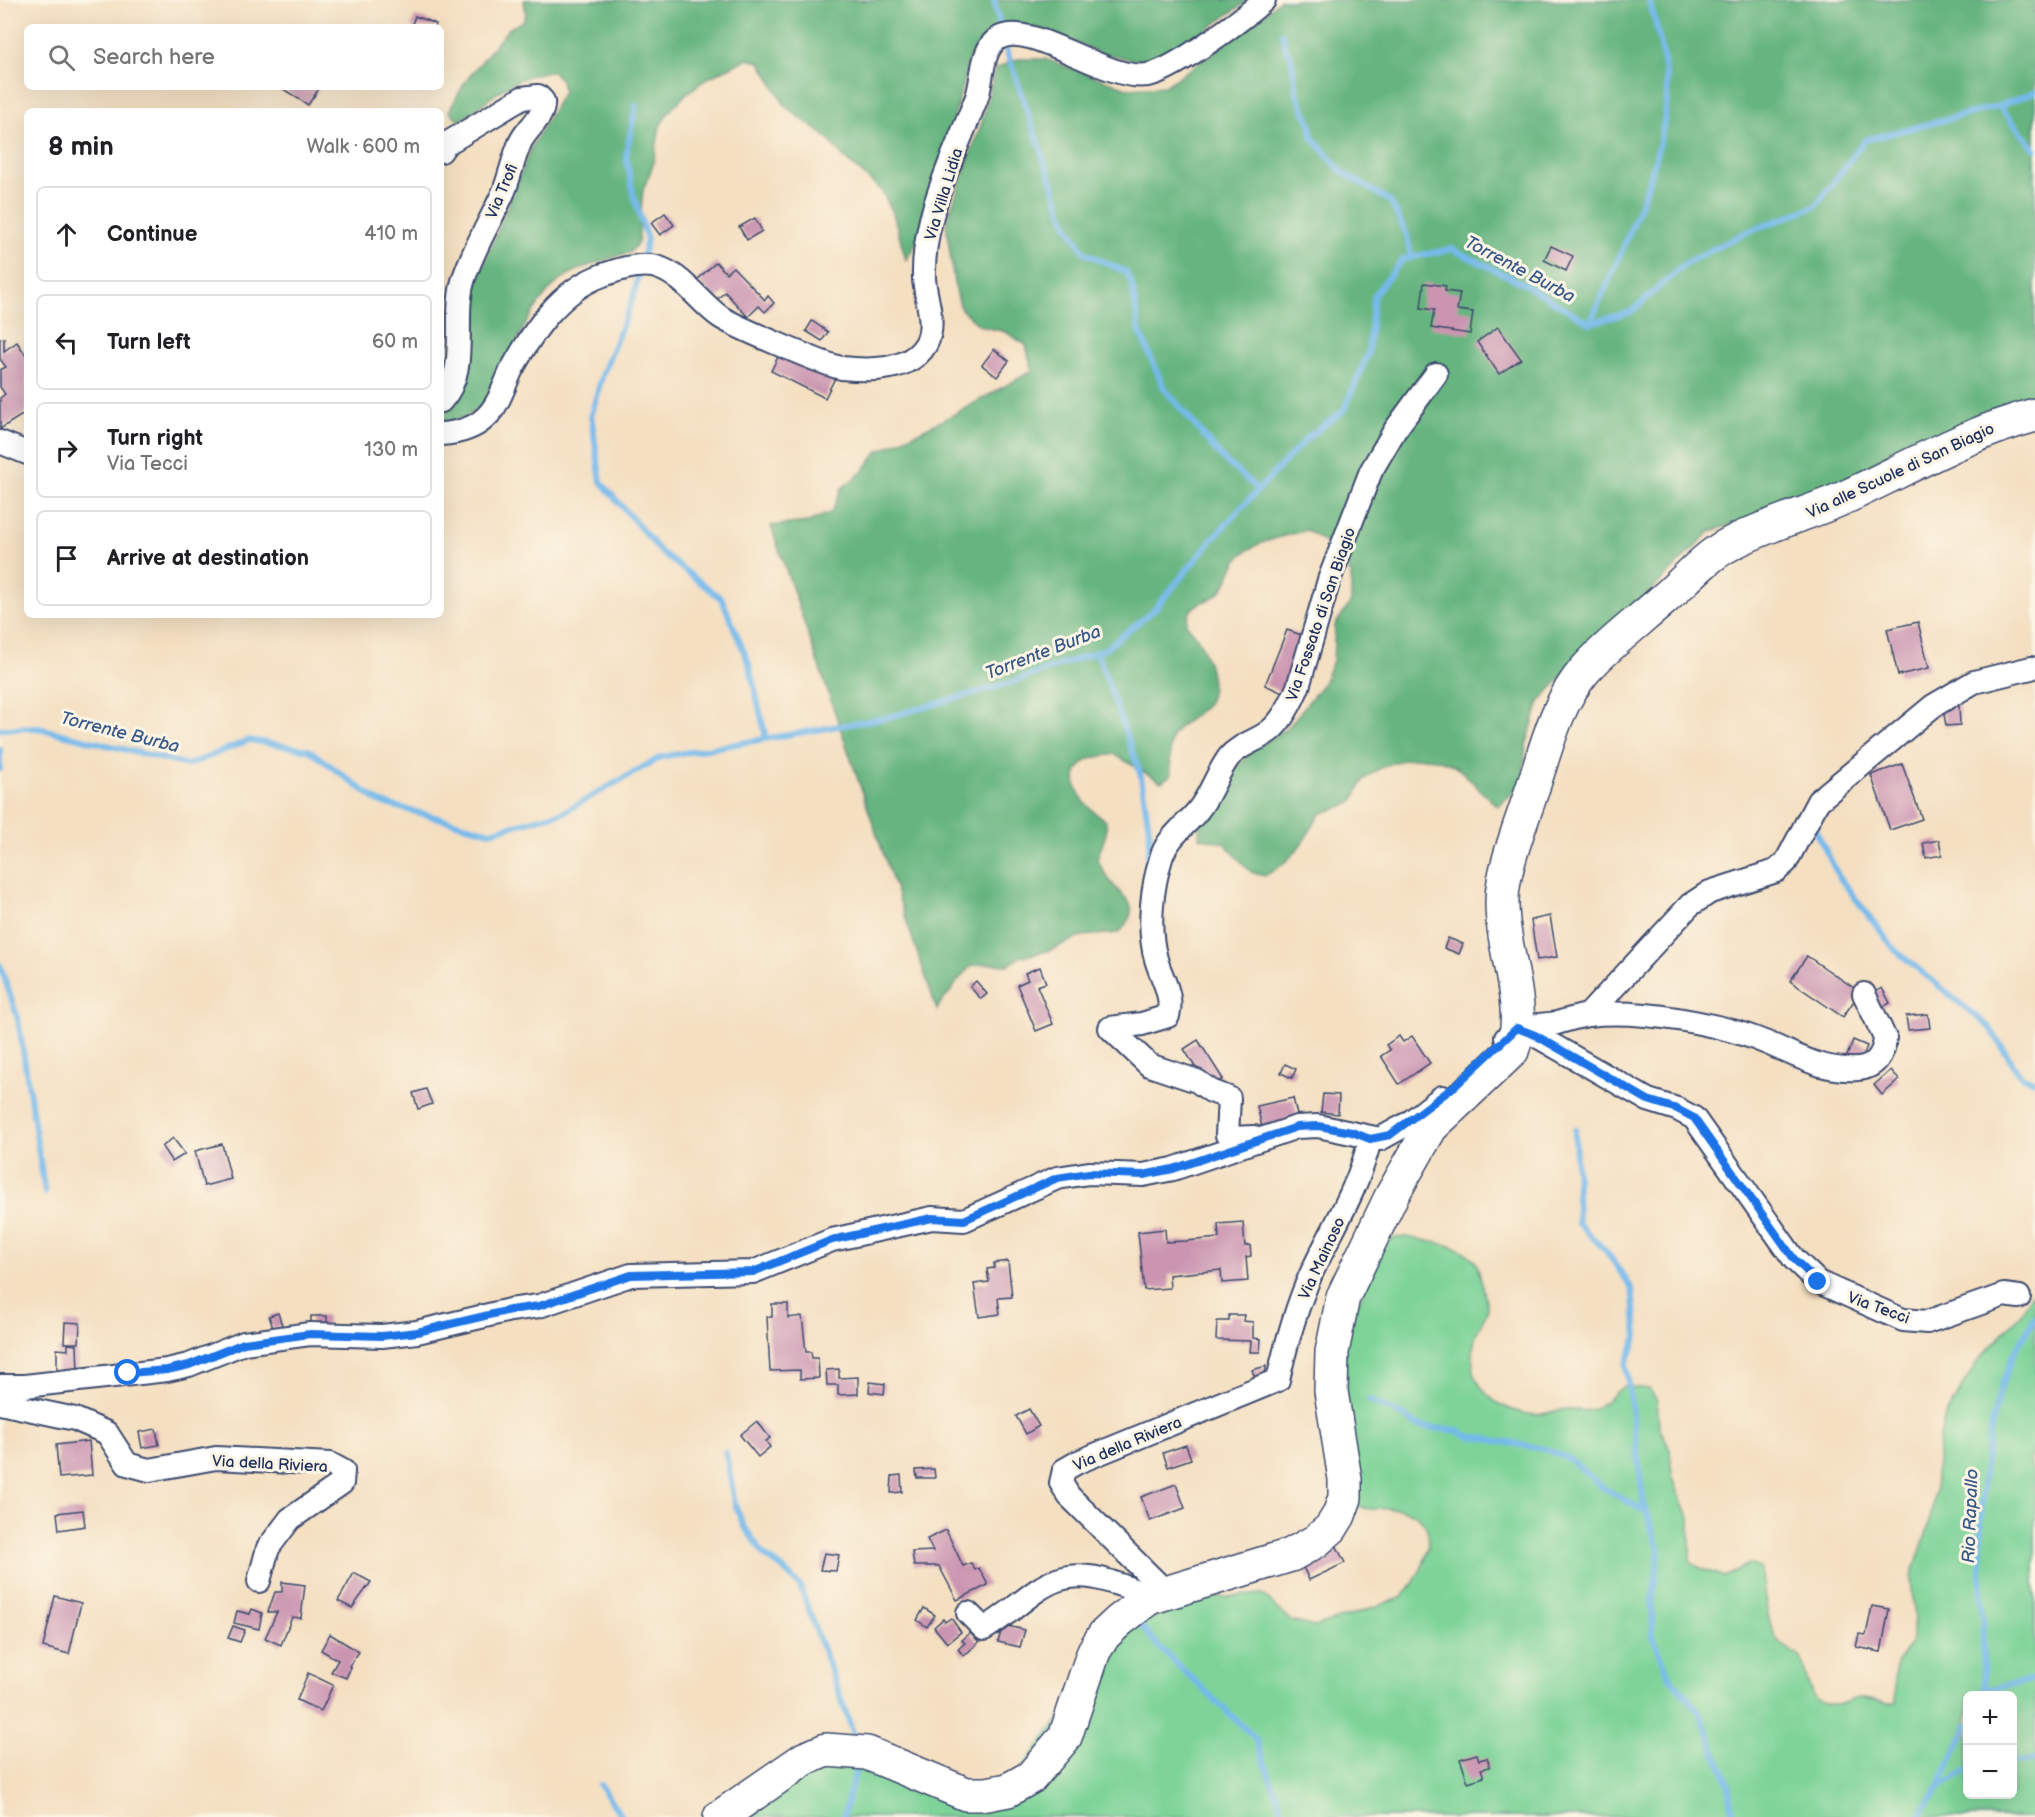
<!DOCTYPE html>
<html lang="en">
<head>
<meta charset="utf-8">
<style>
  body { margin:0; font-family:"Balsamiq Sans",sans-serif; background:#f6f6f6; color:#202124 }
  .controls { position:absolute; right:18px; bottom:18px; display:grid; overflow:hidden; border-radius:9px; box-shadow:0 6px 24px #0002 }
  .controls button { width:54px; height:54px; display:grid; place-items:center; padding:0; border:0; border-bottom:2px solid #e0e0e0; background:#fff; color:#202124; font:30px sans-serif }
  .stop { position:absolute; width:18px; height:18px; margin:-14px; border:4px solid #1a73e8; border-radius:50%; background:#fff }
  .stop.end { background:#1a73e8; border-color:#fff; box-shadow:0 2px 6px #0008 }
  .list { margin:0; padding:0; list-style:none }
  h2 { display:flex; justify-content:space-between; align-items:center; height:78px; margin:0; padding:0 24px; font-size:26px }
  h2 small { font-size:20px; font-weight:400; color:#757577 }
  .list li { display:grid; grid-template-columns:39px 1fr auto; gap:18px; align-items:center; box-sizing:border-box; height:96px; margin:0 12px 12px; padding:0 12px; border:2px solid #e0e0e0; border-radius:9px }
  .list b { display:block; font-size:22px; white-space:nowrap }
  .list p { margin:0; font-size:20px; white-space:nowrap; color:#757577 }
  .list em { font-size:20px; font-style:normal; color:#757577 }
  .icon { flex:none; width:33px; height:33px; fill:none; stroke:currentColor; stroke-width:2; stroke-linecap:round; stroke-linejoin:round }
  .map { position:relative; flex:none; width:2035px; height:1817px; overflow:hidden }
  .search { position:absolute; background:#fff; box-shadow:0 6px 24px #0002; left:24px; top:24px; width:420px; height:66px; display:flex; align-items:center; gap:15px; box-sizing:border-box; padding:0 21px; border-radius:9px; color:#757577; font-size:22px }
  .panel { position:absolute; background:#fff; box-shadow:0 6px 24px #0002; left:24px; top:108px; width:420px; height:510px; border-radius:9px }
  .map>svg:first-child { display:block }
  .green { fill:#7dd398; stroke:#4c817b; stroke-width:1.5; fill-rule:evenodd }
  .forest { fill:#66b580; stroke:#40726f; stroke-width:1.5 }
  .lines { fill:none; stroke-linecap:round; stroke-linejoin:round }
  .stream { stroke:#74b9eb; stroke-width:6 }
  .building { fill:#cb95b1 }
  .street-casing { stroke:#3c496d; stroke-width:26 }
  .secondary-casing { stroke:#3c496d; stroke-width:36 }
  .street { stroke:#fff; stroke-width:22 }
  .secondary { stroke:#fff; stroke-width:33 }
  .route { stroke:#1a73e8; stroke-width:8 }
  .labels { text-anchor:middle; stroke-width:6; stroke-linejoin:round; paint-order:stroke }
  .street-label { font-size:16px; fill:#1b2f5e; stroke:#fcf5e5 }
  .water-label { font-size:18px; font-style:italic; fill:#365888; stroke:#fcf5e5 }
</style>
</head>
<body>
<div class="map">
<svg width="2035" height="1817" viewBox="0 0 2035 1817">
  <rect width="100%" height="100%" fill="#fcf5e5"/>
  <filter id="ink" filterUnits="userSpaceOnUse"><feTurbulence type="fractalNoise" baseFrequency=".0167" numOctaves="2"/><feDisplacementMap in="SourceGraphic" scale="12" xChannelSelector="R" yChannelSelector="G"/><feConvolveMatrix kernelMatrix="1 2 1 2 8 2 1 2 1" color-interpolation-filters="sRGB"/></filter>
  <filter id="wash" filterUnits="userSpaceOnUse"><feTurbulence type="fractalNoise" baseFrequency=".008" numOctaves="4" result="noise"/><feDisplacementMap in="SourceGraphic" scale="24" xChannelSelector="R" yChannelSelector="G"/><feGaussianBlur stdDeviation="1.35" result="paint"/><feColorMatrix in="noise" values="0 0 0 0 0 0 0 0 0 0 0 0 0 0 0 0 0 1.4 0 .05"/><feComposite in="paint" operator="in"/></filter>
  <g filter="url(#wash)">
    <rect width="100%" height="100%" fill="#f4dfc1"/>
    <path class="green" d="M1407 1237C1426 1242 1467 1243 1477 1265 1479 1271 1488 1305 1487 1310 1486 1318 1478 1327 1476 1335 1464 1376 1484 1404 1523 1413 1541 1418 1551 1410 1568 1409 1577 1409 1586 1413 1595 1409 1605 1403 1614 1393 1624 1386L1649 1389 1657 1400 1659 1426 1670 1450 1672 1475 1683 1506 1690 1517V1560L1700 1568 1724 1577 1749 1564 1761 1568C1764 1587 1766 1631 1782 1645 1788 1650 1795 1653 1801 1658 1808 1677 1808 1709 1836 1705 1844 1704 1851 1699 1859 1698 1872 1697 1883 1704 1896 1703L1894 1675 1897 1664 1911 1642 1915 1618 1911 1579 1929 1525 1935 1490 1939 1440 1945 1416 1976 1363 2021 1314 2035 1288V1445L2030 1461 2035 1482V1817H734L801 1773 849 1759 992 1807 1129 1627 1164 1611 1211 1598 1262 1594 1291 1621 1315 1627 1401 1598C1423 1576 1449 1522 1403 1510 1383 1505 1373 1515 1353 1503L1339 1349 1383 1244 1395 1238ZM1968 1696H2012V1794H1968Z"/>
    <g class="forest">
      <path d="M524 0H1249L1166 58 1134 60 1100 53 1047 31 1023 25 985 34 970 55 951 130 916 244 906 260 893 213 881 190 844 158 827 138 786 107 760 62 747 59 708 78 687 93 668 113 660 126 653 165 643 190 638 243 630 252C610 259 573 268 558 282 537 301 522 329 511 354 494 391 487 417 441 423V412L458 399 466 377 469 302 532 146 563 92 561 80 553 72C516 72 487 101 460 122L449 111 465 82 508 29 523 21 526 14Z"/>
      <path d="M1280 0H2035V401L1811 499 1711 531 1637 605 1571 667 1539 702 1526 746 1523 777 1517 789 1498 806C1482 795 1472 779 1457 768 1431 750 1389 758 1365 779 1360 784 1356 796 1352 803L1320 814C1306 839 1291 864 1264 876L1251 872 1224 843 1199 837V824L1227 776 1256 748 1289 726 1322 685 1333 661 1335 625 1351 602V574L1337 551 1307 530C1286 536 1253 541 1239 558 1231 567 1229 582 1221 591 1208 606 1191 597 1186 624 1203 638 1221 685 1206 705 1196 717 1178 724 1172 737 1168 747 1171 764 1171 775L1161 782 1114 754C1106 756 1094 756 1086 761 1060 778 1087 810 1106 821V834L1097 859C1101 866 1105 875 1110 881 1126 902 1144 904 1119 933L1082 936 1048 951 1020 957 1009 965C975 964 973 958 953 988 947 997 941 999 937 1010L771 526 808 522 832 512 841 489 862 472 877 452 951 416 1032 371 1026 345 1006 332 980 326 961 309 954 283 946 223 982 122 995 69 1018 59H1045L1127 88 1165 86 1251 26Z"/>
    </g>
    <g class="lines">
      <g class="stream">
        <polyline points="994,0 1006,49 1066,223 1085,253 1126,272 1132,285 1139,330 1164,388 1223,459 1259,490"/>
        <polyline points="1282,33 1286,50 1291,56 1297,94 1311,126 1312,137 1342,172 1390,201 1407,235 1411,258"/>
        <polyline points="636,105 626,156 633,193 647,239 633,298 603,373 591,416 601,482 661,552 722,599 749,664 766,738"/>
        <polyline points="1999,106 2035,149"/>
        <path d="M1590 323C1620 254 1660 175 1667 99 1669 71 1657 27 1649 0"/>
        <polyline points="1097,652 1141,776 1150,835 1146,877"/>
        <polyline points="0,729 38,728 188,765 249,740 309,750 379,802 490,832 564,812 661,757 885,718 1007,684 1105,649 1154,610 1215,536 1306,439 1344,410 1368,354 1374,295 1403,259 1452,249 1520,282 1590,323 1631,312 1686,263 1745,233 1816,206 1865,140 1999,106 2035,92"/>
        <polyline points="0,749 0,769"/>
        <polyline points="1813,825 1839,877 1895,950 1989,1027 2021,1076 2035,1081"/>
        <polyline points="0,965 18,1019 45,1193"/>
        <polyline points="1575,1129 1578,1223 1607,1252 1632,1289 1637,1336 1626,1365 1644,1506 1659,1549 1652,1606 1653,1636 1669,1676 1700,1713 1728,1783 1734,1817"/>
        <polyline points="1369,1400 1404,1416 1418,1426 1459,1431 1468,1436 1545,1449 1571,1460 1602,1487 1646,1512"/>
        <polyline points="726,1452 735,1504 743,1525 765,1556 781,1567 800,1586 857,1743"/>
        <polyline points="1136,1620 1161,1649 1255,1738 1285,1817"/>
        <path d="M1984 1690C1983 1583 1969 1467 2009 1365 2015 1348 2026 1333 2035 1317"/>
        <polyline points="1981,1696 1984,1690 2035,1679"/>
        <polyline points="2012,1762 2035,1760"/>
        <polyline points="600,1785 622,1817"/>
        <polyline points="1938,1788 1968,1771"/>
        <polyline points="843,1817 858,1762"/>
        <polyline points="1919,1817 1938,1788 1968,1725"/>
      </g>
    </g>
    <g id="blocks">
      <g class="building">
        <polygon points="415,16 436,24 435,27 411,27"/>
        <polygon points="280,87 320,87 308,105"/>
        <polygon points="665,213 674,225 660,235 651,223"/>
        <polygon points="755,218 762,231 747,240 739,227"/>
        <polygon points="1551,246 1573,256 1566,271 1544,260"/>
        <polygon points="716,262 726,273 733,267 765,300 768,296 774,303 765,312 759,306 748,317 725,292 716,300 697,280"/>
        <polygon points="1424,283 1446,286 1445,291 1460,293 1457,310 1473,312 1470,334 1431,328 1434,310 1421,308"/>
        <polygon points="812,321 828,332 822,341 806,331"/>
        <polygon points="1498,327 1521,359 1499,374 1477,342"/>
        <polygon points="4,338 4,351 17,342 27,357 27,412 0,429 0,398 5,394 0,387 0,370 6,367 0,359 0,339"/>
        <polygon points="994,349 1009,361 997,377 982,365"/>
        <polygon points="781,351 835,378 825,398 771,371"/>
        <polygon points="1918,622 1929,668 1898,675 1887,629"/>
        <polygon points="1287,630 1307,637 1285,694 1265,685"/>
        <polygon points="1947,705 1959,706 1960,725 1946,726 1944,714 1933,716"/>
        <polygon points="1902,764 1922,819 1890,830 1871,775"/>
        <polygon points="1939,840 1942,855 1926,858 1923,843"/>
        <polygon points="1550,916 1557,957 1537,960 1531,920"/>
        <polygon points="1448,938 1463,944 1459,954 1444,948"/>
        <polygon points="1807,956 1860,992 1843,1017 1790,981"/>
        <polygon points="1040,967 1046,983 1037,986 1053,1024 1036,1031 1017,985 1028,980 1025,973"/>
        <polygon points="976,981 987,994 981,999 970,987"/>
        <polygon points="1882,988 1890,1003 1876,1011 1868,996"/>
        <polygon points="1928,1014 1930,1028 1908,1030 1906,1016"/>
        <polygon points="1399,1036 1403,1042 1412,1036 1430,1063 1399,1084 1381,1056 1390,1050 1386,1045"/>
        <polygon points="1198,1040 1223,1079 1208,1088 1184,1049"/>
        <polygon points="1853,1040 1867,1046 1861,1062 1847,1056"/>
        <polygon points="1285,1064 1296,1069 1292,1078 1281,1073"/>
        <polygon points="1891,1070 1899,1080 1882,1095 1874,1085"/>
        <polygon points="426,1089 432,1104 418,1109 413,1093"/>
        <polygon points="1323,1094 1339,1095 1338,1114 1321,1112"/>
        <polygon points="1293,1098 1298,1119 1262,1127 1257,1106"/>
        <polygon points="173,1138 185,1154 172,1162 162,1147"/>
        <polygon points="222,1144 231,1179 204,1186 195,1151"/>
        <polygon points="1243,1222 1245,1246 1250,1245 1251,1256 1246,1257 1248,1281 1222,1283 1221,1270 1169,1275 1170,1288 1144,1290 1138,1232 1165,1229 1166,1242 1186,1241 1219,1238 1218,1224"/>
        <polygon points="1008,1261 1012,1297 998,1298 1000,1314 979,1317 974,1284 989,1282 987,1269 994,1268 994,1263"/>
        <polygon points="772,1304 788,1304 788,1318 802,1316 806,1352 811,1352 812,1358 818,1358 819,1378 800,1379 800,1370 770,1371 767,1317 772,1317"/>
        <polygon points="278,1313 282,1325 273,1328 269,1316"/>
        <polygon points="1229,1315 1244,1315 1243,1321 1253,1322 1253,1338 1261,1339 1260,1352 1250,1352 1251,1341 1216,1340 1217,1321 1229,1321"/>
        <polygon points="311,1316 327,1316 327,1329 311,1328"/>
        <polygon points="65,1322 80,1323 79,1343 64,1343"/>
        <polygon points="68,1344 77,1345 78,1374 57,1373 57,1349 68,1350"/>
        <polygon points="1266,1366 1265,1379 1256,1381 1252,1370"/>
        <polygon points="839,1369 839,1378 858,1377 858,1394 838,1395 838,1385 827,1385 826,1370"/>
        <polygon points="870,1382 885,1384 884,1394 869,1392"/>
        <polygon points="1029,1409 1039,1426 1026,1434 1016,1416"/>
        <polygon points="757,1421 770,1438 766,1441 770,1447 758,1457 740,1435"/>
        <polygon points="156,1429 159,1445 142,1448 139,1432"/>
        <polygon points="89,1441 92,1475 59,1478 56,1445"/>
        <polygon points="1186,1445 1191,1459 1168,1467 1163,1453"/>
        <polygon points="934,1469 935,1478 917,1478 916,1470"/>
        <polygon points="901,1475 902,1492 891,1493 892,1476"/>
        <polygon points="1176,1484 1185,1508 1150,1521 1141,1497"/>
        <polygon points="83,1510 85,1526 59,1530 57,1513"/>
        <polygon points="946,1530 963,1566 971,1563 975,1570 979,1568 988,1585 957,1600 939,1566 914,1566 912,1552 933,1551 927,1539"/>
        <polygon points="1334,1541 1345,1563 1309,1580 1299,1558"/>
        <polygon points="824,1553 839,1555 836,1571 820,1570"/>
        <polygon points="354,1573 371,1582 352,1608 338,1601"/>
        <polygon points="282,1582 305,1585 301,1618 292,1617 281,1645 265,1638 277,1612 268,1612 270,1606 275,1592 282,1592"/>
        <polygon points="55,1596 81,1603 69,1654 43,1647"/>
        <polygon points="1872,1606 1889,1609 1881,1652 1856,1647 1859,1634 1866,1635"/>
        <polygon points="924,1608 935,1615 927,1627 917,1620"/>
        <polygon points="252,1609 262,1613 259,1629 234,1623 237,1611 250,1614"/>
        <polygon points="951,1618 961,1632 947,1643 934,1627 943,1619 945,1622"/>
        <polygon points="1003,1625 1025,1630 1020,1647 998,1642"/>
        <polygon points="233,1626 245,1630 240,1642 228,1638"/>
        <polygon points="970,1633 979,1642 964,1656 958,1649 965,1643 962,1640"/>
        <polygon points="330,1634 359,1652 349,1666 351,1667 346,1678 331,1672 338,1660 321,1650"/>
        <polygon points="308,1673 333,1685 321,1711 297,1700"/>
        <polygon points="1477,1754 1479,1760 1487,1758 1490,1767 1481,1769 1484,1777 1468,1782 1460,1759"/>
      </g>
    </g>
  </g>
  <g filter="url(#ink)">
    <use href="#blocks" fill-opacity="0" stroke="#3c496d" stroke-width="1.5"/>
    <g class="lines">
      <defs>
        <g id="street">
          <path d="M441 151 446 144 522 98 538 96 543 101C545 118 526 128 520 143 513 159 510 176 504 191 491 221 474 247 464 278 451 317 471 370 441 401"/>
          <path d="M441 434C457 433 474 429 486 417 499 405 504 385 512 369 533 331 560 290 603 275 619 269 645 261 662 269 684 278 700 302 719 316 731 325 827 366 842 368 869 371 910 372 926 344 937 324 925 298 924 278 922 215 955 154 977 97 983 80 981 52 996 40 1027 15 1111 87 1152 74 1178 67 1243 19 1264 0"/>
          <polyline points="0,442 27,453"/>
          <polyline points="1588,1015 1690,905 1710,892 1776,871 1786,862 1818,801 1933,706 1974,682 2031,668"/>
          <polyline points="1517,1028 1535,1035 1648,1100 1677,1109 1694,1118 1794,1259 1818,1282 1903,1320 1927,1322 2004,1295 2019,1297"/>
          <path d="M1506 1038C1521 1024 1537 1026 1557 1023 1567 1020 1577 1017 1588 1015 1640 1009 1719 1023 1767 1043 1799 1056 1821 1071 1858 1069 1875 1068 1884 1054 1885 1038L1864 994"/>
          <path d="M1254 1137 1230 1138 1227 1135 1229 1098 1211 1091 1197 1081 1149 1065 1110 1028 1142 1024 1168 1016C1174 995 1161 978 1156 959 1147 927 1152 886 1162 855 1169 836 1188 824 1199 809 1211 794 1217 773 1229 757 1241 743 1262 740 1274 727 1285 716 1292 701 1298 687L1329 580 1371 471 1395 430 1436 374"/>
          <polyline points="0,1386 25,1386 167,1370 189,1365 244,1343 310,1334 382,1336 417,1332 510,1310 539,1306 631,1275 753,1272 832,1240 932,1218 964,1220 1057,1178 1089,1173 1143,1175 1173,1169 1297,1127 1318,1126 1380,1139 1409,1123 1442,1097"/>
          <polyline points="0,1403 75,1419 107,1433 127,1464 149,1470 216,1458 330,1464 343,1471 342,1483 290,1519 268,1548 259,1581"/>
          <path d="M1167 1593 1069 1496 1061 1483 1064 1470 1078 1462 1278 1380C1286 1344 1296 1308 1311 1274 1332 1229 1359 1188 1370 1139"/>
          <path d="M968 1613 984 1629C1032 1601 1049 1561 1111 1582 1125 1586 1137 1590 1149 1598"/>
        </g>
        <path id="secondary" d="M720 1817 804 1759 826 1750 867 1753 966 1794H987L1008 1790 1031 1777 1065 1737 1094 1651 1104 1635 1119 1621 1149 1598 1291 1555 1316 1541 1331 1528 1339 1515 1345 1498V1479L1331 1391 1332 1352 1343 1297 1391 1197 1431 1127 1512 1051C1531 1000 1493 935 1504 881 1510 848 1524 816 1534 784 1547 745 1557 702 1585 670 1608 644 1638 622 1664 599 1684 582 1705 557 1728 545 1766 524 1809 514 1848 496 1910 467 1968 433 2035 415"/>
      </defs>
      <use href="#street" class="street-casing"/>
      <use href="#secondary" class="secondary-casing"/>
      <use href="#street" class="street"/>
      <use href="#secondary" class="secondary"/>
    </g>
  </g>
  <g class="lines" filter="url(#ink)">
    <polyline class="route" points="128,1373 167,1370 189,1365 244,1343 310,1334 382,1336 417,1332 510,1310 539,1306 631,1275 753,1272 832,1240 932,1218 964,1220 1057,1178 1089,1173 1143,1175 1173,1169 1297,1127 1318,1126 1352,1132 1370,1139 1390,1135 1455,1086 1517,1028 1535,1035 1648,1100 1677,1109 1694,1118 1794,1259 1818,1282"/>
  </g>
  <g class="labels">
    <g class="street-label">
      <text transform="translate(501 191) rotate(-67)" y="6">Via Trofi</text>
      <text transform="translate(943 194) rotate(-73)" y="6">Via Villa Lidia</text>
      <text transform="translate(1900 470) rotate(-25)" y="6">Via alle Scuole di San Biagio</text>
      <text transform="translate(1320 614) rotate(-71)" y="6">Via Fossato di San Biagio</text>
      <text transform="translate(1321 1258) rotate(-65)" y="6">Via Mainoso</text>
      <text transform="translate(1879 1307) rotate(20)" y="6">Via Tecci</text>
      <text transform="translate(1127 1443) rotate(-23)" y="6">Via della Riviera</text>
      <text transform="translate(270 1463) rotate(3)" y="6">Via della Riviera</text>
    </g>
    <g class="water-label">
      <text transform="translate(1520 269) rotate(28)" y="6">Torrente Burba</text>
      <text transform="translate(1043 652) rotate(-21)" y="6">Torrente Burba</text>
      <text transform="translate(120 732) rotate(14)" y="6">Torrente Burba</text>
      <text transform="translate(1970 1516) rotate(-88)" y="6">Rio Rapallo</text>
    </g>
  </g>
</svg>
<div class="controls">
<button>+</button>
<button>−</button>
</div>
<div class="stop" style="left:128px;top:1373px"></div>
<div class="stop end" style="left:1818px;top:1282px"></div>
<div class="search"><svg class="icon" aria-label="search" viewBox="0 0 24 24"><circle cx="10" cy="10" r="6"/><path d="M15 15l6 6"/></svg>Search here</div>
<section class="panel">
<h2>8 min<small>Walk · 600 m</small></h2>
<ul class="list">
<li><svg class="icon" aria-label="ahead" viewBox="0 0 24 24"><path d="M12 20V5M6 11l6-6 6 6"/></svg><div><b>Continue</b></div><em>410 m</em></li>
<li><svg class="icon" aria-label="left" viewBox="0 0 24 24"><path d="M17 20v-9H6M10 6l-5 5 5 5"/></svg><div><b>Turn left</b></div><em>60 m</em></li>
<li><svg class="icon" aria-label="right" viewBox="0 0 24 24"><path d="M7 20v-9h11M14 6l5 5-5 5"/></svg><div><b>Turn right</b><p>Via Tecci</p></div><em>130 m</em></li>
<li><svg class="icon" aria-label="arrive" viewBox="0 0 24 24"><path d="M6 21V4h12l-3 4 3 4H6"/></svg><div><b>Arrive at destination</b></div></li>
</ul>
</section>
</div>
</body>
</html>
